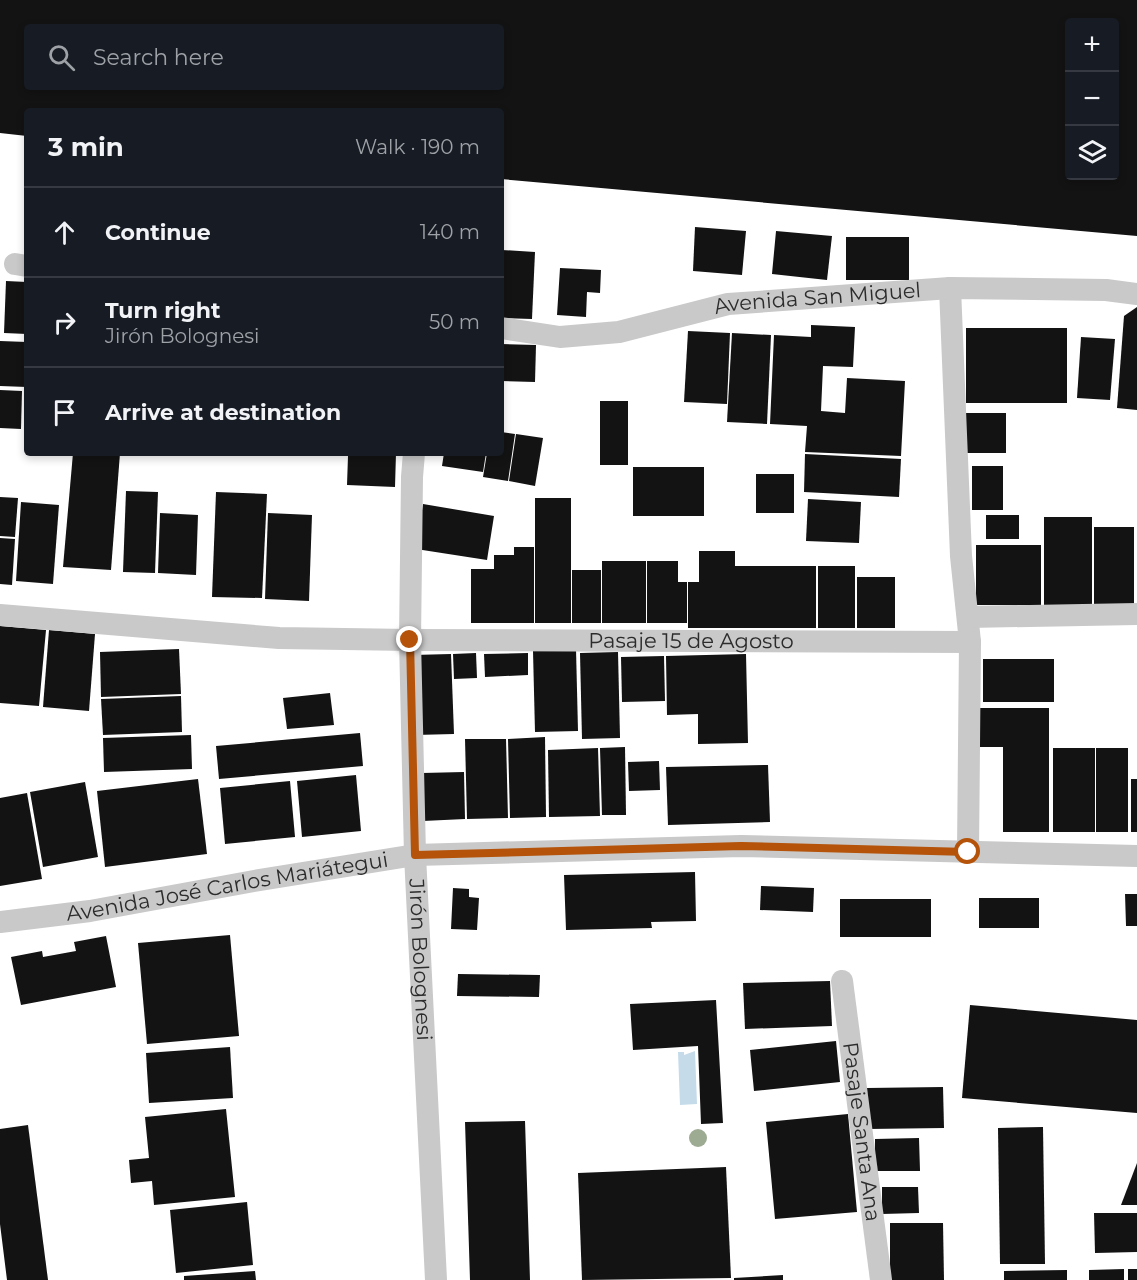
<!DOCTYPE html>
<html lang="en">
<head>
<meta charset="utf-8">
<style>
  body { margin:0; font-family:Montserrat,sans-serif; background:#20242c; color:#f1f3f6 }
  .controls { position:absolute; right:18px; top:18px; display:grid; overflow:hidden; border-radius:6px; box-shadow:0 3px 9px #0003 }
  .controls button { width:54px; height:54px; display:grid; place-items:center; padding:0; border:0; border-bottom:2px solid #363941; background:#171b24; color:#f1f3f6; font:30px sans-serif }
  .stop { position:absolute; width:18px; height:18px; margin:-14px; border:4px solid #b45309; border-radius:50%; background:#fff }
  .stop.end { background:#b45309; border-color:#fff; box-shadow:0 2px 6px #0008 }
  .list { margin:0; padding:0; list-style:none }
  h2 { display:flex; justify-content:space-between; align-items:center; height:78px; margin:0; padding:0 24px; font-size:26px }
  h2 small { font-size:20px; font-weight:400; color:#9ea1a6 }
  .list li { display:grid; grid-template-columns:39px 1fr auto; gap:18px; align-items:center; box-sizing:border-box; height:90px; padding:0 24px; border-top:2px solid #363941 }
  .list b { display:block; font-size:22px; white-space:nowrap }
  .list p { margin:0; font-size:20px; white-space:nowrap; color:#9ea1a6 }
  .list em { font-size:20px; font-style:normal; color:#9ea1a6 }
  .icon { flex:none; width:33px; height:33px; fill:none; stroke:currentColor; stroke-width:2; stroke-linecap:round; stroke-linejoin:round }
  .map { position:relative; flex:none; width:1137px; height:1280px; overflow:hidden }
  .search { position:absolute; background:#171b24; box-shadow:0 3px 9px #0003; left:24px; top:24px; width:480px; height:66px; display:flex; align-items:center; gap:15px; box-sizing:border-box; padding:0 21px; border-radius:6px; color:#9ea1a6; font-size:22px }
  .panel { position:absolute; background:#171b24; box-shadow:0 3px 9px #0003; left:24px; top:108px; width:480px; height:348px; border-radius:6px }
  .map>svg:first-child { display:block }
  .water { fill:#c5dbea }
  .building { fill:#131313; fill-rule:evenodd }
  .lines { fill:none; stroke-linecap:round; stroke-linejoin:round }
  .street { stroke:#c9c9c9; stroke-width:22 }
  .tree { fill:#9eab93 }
  .route { stroke:#b45309; stroke-width:8 }
  .labels { text-anchor:middle; stroke-width:6; stroke-linejoin:round; paint-order:stroke }
  .street-label { font-size:21px; fill:#2c2c2c; stroke:#fff }
</style>
</head>
<body>
<div class="map">
<svg width="1137" height="1280" viewBox="0 0 1137 1280">
  <rect width="100%" height="100%" fill="#fff"/>
  <polygon class="water" points="695,1051 697,1104 680,1105 678,1052 684,1052 684,1055"/>
  <g class="building">
    <path d="M0 0H1137V236L501 179V111H27V136L0 133ZM1070 22H1114V176H1070ZM27 27H501V87H27Z"/>
    <polygon points="695,227 746,231 742,275 693,271"/>
    <polygon points="776,231 832,236 827,280 772,274"/>
    <rect x="846" y="237" width="63" height="43"/>
    <polygon points="502,250 535,252 532,319 501,318"/>
    <polygon points="560,268 601,270 600,293 587,292 586,317 557,315"/>
    <polygon points="6,281 27,282 27,334 4,333"/>
    <polygon points="1137,307 1137,410 1117,408 1124,316"/>
    <polygon points="811,325 855,327 853,367 823,366 821,411 845,413 847,378 905,381 901,456 805,452 807,426 770,424 774,335 811,337"/>
    <rect x="966" y="328" width="101" height="75"/>
    <polygon points="688,331 730,333 727,404 684,402"/>
    <polygon points="732,333 771,335 767,424 727,422"/>
    <polygon points="1081,337 1115,339 1110,400 1077,398"/>
    <polygon points="0,341 27,342 27,387 0,386"/>
    <polygon points="501,344 536,345 535,382 501,381"/>
    <polygon points="0,390 22,391 21,429 0,428"/>
    <rect x="600" y="401" width="28" height="64"/>
    <rect x="964" y="413" width="42" height="40"/>
    <polygon points="501,432 515,434 508,481 483,477 487,453 501,453"/>
    <polygon points="516,434 543,438 535,486 509,481"/>
    <polygon points="73,453 120,453 111,570 63,567"/>
    <polygon points="320,453 396,453 395,487 347,485 348,456 320,455"/>
    <polygon points="444,453 486,453 483,472 442,466"/>
    <polygon points="805,454 901,459 899,497 804,492"/>
    <rect x="972" y="466" width="31" height="44"/>
    <rect x="633" y="467" width="71" height="49"/>
    <rect x="756" y="474" width="38" height="39"/>
    <polygon points="126,491 158,492 155,573 123,572"/>
    <polygon points="216,492 267,494 262,598 212,597"/>
    <polygon points="0,497 18,498 15,537 0,536"/>
    <rect x="535" y="498" width="36" height="125"/>
    <polygon points="808,499 861,502 859,543 806,541"/>
    <polygon points="21,502 59,505 53,584 16,581"/>
    <polygon points="423,504 494,516 487,560 416,549"/>
    <polygon points="160,513 198,515 196,575 158,573"/>
    <polygon points="268,513 312,515 309,601 265,599"/>
    <rect x="986" y="515" width="33" height="24"/>
    <rect x="1044" y="517" width="48" height="88"/>
    <rect x="1094" y="527" width="40" height="78"/>
    <polygon points="0,538 15,539 12,585 0,584"/>
    <rect x="976" y="545" width="65" height="60"/>
    <polygon points="514,547 534,547 534,623 471,623 471,569 494,569 494,555 514,555"/>
    <polygon points="699,551 735,551 735,566 816,566 816,628 688,628 688,582 699,582"/>
    <rect x="602" y="561" width="44" height="62"/>
    <polygon points="647,561 678,561 678,582 687,582 687,623 647,623"/>
    <rect x="818" y="566" width="37" height="62"/>
    <rect x="572" y="570" width="29" height="53"/>
    <rect x="857" y="577" width="38" height="51"/>
    <polygon points="0,626 46,630 39,706 0,703"/>
    <polygon points="49,630 95,634 89,711 43,707"/>
    <polygon points="179,649 181,694 101,697 100,652"/>
    <polygon points="576,649 578,731 535,732 533,651"/>
    <polygon points="618,652 620,738 582,739 580,653"/>
    <polygon points="476,653 477,678 454,679 453,654"/>
    <polygon points="528,653 528,675 485,677 484,654"/>
    <polygon points="451,654 454,734 415,735 413,655"/>
    <polygon points="746,654 748,743 698,744 698,714 667,715 666,656"/>
    <polygon points="664,656 665,701 622,702 621,657"/>
    <rect x="983" y="659" width="71" height="43"/>
    <polygon points="330,693 334,725 287,729 283,698"/>
    <polygon points="181,696 182,732 103,735 101,699"/>
    <polygon points="978,708 1049,708 1049,832 1003,832 1003,747 978,747"/>
    <polygon points="360,733 363,766 219,779 216,746"/>
    <polygon points="191,735 192,769 104,772 103,738"/>
    <polygon points="545,737 546,817 510,818 508,739"/>
    <polygon points="465,739 506,739 508,818 467,819"/>
    <polygon points="625,747 626,815 602,815 600,748"/>
    <polygon points="598,748 600,816 549,817 548,750"/>
    <rect x="1053" y="748" width="42" height="84"/>
    <rect x="1096" y="748" width="32" height="84"/>
    <polygon points="659,761 660,790 629,791 628,762"/>
    <polygon points="768,765 770,822 668,825 666,767"/>
    <polygon points="464,772 465,819 423,821 422,773"/>
    <polygon points="356,775 361,831 302,837 297,781"/>
    <polygon points="198,779 207,854 105,867 97,791"/>
    <rect x="1131" y="779" width="6" height="53"/>
    <polygon points="290,781 295,837 225,844 220,788"/>
    <polygon points="85,782 98,857 43,867 30,792"/>
    <polygon points="27,793 42,879 0,886 0,798"/>
    <polygon points="695,872 696,921 651,922 652,928 566,930 564,875"/>
    <polygon points="761,886 814,888 813,912 760,910"/>
    <polygon points="453,888 469,889 469,897 479,898 477,930 451,929"/>
    <polygon points="1125,894 1137,894 1137,926 1126,926"/>
    <rect x="979" y="898" width="60" height="30"/>
    <rect x="840" y="899" width="91" height="38"/>
    <polygon points="230,935 239,1036 147,1044 138,943"/>
    <polygon points="106,936 116,987 21,1005 11,957 42,951 43,957 76,951 74,942"/>
    <polygon points="458,974 540,975 539,997 457,996"/>
    <polygon points="830,981 832,1026 745,1029 743,983"/>
    <polygon points="716,1000 723,1123 701,1124 698,1046 633,1050 630,1004"/>
    <polygon points="970,1005 1137,1020 1137,1113 962,1098"/>
    <polygon points="836,1041 840,1082 754,1091 750,1050"/>
    <polygon points="230,1047 233,1098 149,1103 146,1053"/>
    <polygon points="943,1087 944,1128 868,1129 867,1088"/>
    <polygon points="226,1109 235,1197 154,1205 152,1181 131,1183 129,1160 149,1158 145,1117"/>
    <polygon points="848,1114 857,1212 775,1219 766,1122"/>
    <polygon points="525,1121 530,1280 470,1280 465,1122"/>
    <polygon points="28,1125 48,1280 7,1280 0,1224 0,1129"/>
    <polygon points="1043,1127 1045,1264 1000,1264 998,1128"/>
    <polygon points="919,1138 920,1171 875,1171 875,1139"/>
    <polygon points="1137,1163 1137,1205 1121,1205"/>
    <polygon points="726,1167 731,1278 582,1280 578,1173"/>
    <polygon points="882,1187 918,1187 919,1213 882,1214"/>
    <polygon points="247,1202 253,1265 176,1273 170,1210"/>
    <polygon points="1094,1213 1137,1213 1137,1252 1095,1253"/>
    <polygon points="890,1223 943,1223 944,1280 890,1280"/>
    <polygon points="1124,1269 1124,1280 1089,1280 1089,1270"/>
    <rect x="1128" y="1269" width="9" height="11"/>
    <polygon points="1067,1270 1067,1280 1004,1280 1004,1271"/>
    <polygon points="255,1271 256,1280 184,1280 184,1276"/>
    <polygon points="783,1275 783,1280 734,1280 734,1278"/>
  </g>
  <g class="lines">
    <g class="street">
      <polyline points="15,264 27,266"/>
      <polyline points="950,288 961,556 970,642 968,852"/>
      <path id="s1" d="M501 328 560 337 619 332 728 304 950 288 1106 290 1137 294"/>
      <path id="s2" d="M414 453 412 477 410 640 415 855 436 1280"/>
      <path id="s3" d="M0 615 279 638 410 640 970 642"/>
      <polyline points="968,617 1137,614"/>
      <path id="s4" d="M0 922 90 911 254 881 415 855 741 846 1137 856"/>
      <path id="s5" d="M842 981 881 1280"/>
    </g>
  </g>
  <circle class="tree" cx="698" cy="1138" r="9"/>
  <g class="lines">
    <polyline class="route" points="410,640 415,855 741,846 968,852"/>
  </g>
  <g class="labels">
    <g class="street-label">
      <text dy="7" stroke="none"><textPath href="#s1" startOffset="321">Avenida San Miguel</textPath></text>
      <text dy="7" stroke="none"><textPath href="#s3" startOffset="692">Pasaje 15 de Agosto</textPath></text>
      <text dy="7" stroke="none"><textPath href="#s4" startOffset="230">Avenida José Carlos Mariátegui</textPath></text>
      <text dy="7" stroke="none"><textPath href="#s2" startOffset="507">Jirón Bolognesi</textPath></text>
      <text dy="7" stroke="none"><textPath href="#s5" startOffset="152">Pasaje Santa Ana</textPath></text>
    </g>
  </g>
</svg>
<div class="controls">
<button>+</button>
<button>−</button>
<button><svg class="icon" aria-label="layers" viewBox="0 0 24 24"><path d="M12 4l9 5-9 5-9-5zM3 14l9 5 9-5"/></svg></button>
</div>
<div class="stop" style="left:968px;top:852px"></div>
<div class="stop end" style="left:410px;top:640px"></div>
<div class="search"><svg class="icon" aria-label="search" viewBox="0 0 24 24"><circle cx="10" cy="10" r="6"/><path d="M15 15l6 6"/></svg>Search here</div>
<section class="panel">
<h2>3 min<small>Walk · 190 m</small></h2>
<ul class="list">
<li><svg class="icon" aria-label="ahead" viewBox="0 0 24 24"><path d="M12 20V5M6 11l6-6 6 6"/></svg><div><b>Continue</b></div><em>140 m</em></li>
<li><svg class="icon" aria-label="right" viewBox="0 0 24 24"><path d="M7 20v-9h11M14 6l5 5-5 5"/></svg><div><b>Turn right</b><p>Jirón Bolognesi</p></div><em>50 m</em></li>
<li><svg class="icon" aria-label="arrive" viewBox="0 0 24 24"><path d="M6 21V4h12l-3 4 3 4H6"/></svg><div><b>Arrive at destination</b></div></li>
</ul>
</section>
</div>
</body>
</html>
